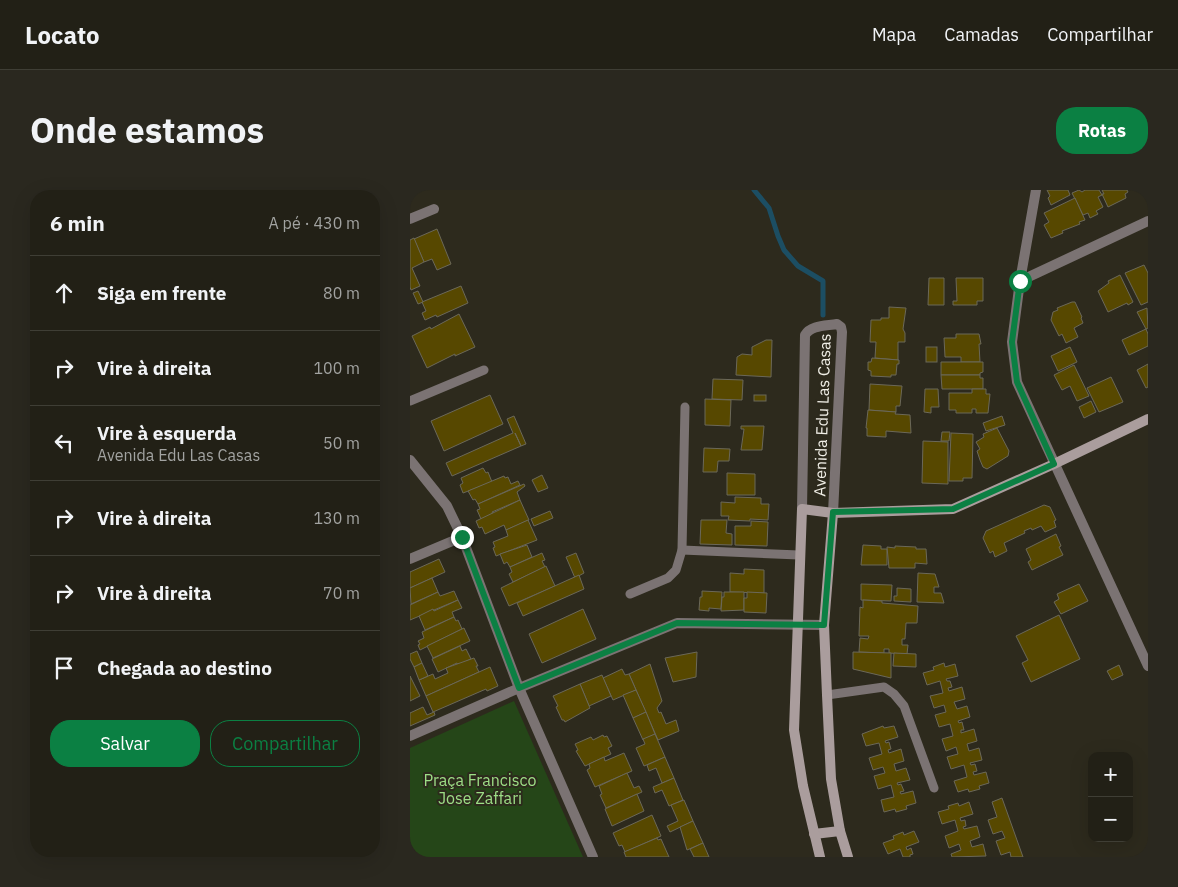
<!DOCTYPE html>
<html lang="pt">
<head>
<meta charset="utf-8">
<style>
  body { margin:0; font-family:"IBM Plex Sans",sans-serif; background:#2a281f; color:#f1f3f6 }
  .controls { position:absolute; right:15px; bottom:15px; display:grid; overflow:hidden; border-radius:10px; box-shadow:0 5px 20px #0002 }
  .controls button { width:45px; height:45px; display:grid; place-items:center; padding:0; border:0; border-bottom:1px solid #3f3e35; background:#222016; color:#f1f3f6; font:25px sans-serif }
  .stop { position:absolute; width:15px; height:15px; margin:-11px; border:4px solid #0b8043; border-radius:50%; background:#fff }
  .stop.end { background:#0b8043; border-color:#fff; box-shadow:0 1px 5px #0008 }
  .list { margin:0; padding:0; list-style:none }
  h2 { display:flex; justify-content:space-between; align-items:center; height:65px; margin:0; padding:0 20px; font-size:21px }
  h2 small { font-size:16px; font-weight:400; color:#a2a3a1 }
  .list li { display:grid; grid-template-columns:32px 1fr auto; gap:15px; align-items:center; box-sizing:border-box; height:75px; padding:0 20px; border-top:1px solid #3f3e35 }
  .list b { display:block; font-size:19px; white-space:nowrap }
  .list p { margin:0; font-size:16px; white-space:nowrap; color:#a2a3a1 }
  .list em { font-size:16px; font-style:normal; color:#a2a3a1 }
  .actions { display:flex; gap:10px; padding:15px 20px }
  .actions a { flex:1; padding:11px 0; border:1px solid #0b8043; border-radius:20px; text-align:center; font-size:18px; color:#0b8043 }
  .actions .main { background:#0b8043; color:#fff }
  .icon { flex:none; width:28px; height:28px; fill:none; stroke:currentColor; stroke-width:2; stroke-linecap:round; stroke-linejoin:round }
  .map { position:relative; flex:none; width:738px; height:667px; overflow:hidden; border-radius:20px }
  header { display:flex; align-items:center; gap:30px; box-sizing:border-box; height:70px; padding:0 25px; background:#222016; border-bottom:1px solid #3f3e35 }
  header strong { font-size:24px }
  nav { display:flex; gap:28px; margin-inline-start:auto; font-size:18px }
  .intro { display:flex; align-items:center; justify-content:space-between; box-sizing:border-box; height:120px; padding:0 30px }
  h1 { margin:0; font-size:35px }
  .button { padding:12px 22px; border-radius:20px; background:#0b8043; color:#fff; font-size:18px; font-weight:700 }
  main { display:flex; gap:30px; padding:0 30px }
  aside { flex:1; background:#222016; border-radius:20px; box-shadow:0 5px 20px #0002 }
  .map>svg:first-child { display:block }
  .green { fill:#254618 }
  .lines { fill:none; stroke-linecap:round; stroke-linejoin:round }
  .stream { stroke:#1c4e63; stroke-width:5 }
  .building { fill:#574800; stroke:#6b6859 }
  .lane { stroke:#7b7373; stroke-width:9 }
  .street { stroke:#7b7373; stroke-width:10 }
  .secondary { stroke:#aa9d9d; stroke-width:10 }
  .route { stroke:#0b8043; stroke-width:6 }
  .labels { text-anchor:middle; stroke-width:4; stroke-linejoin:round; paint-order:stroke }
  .street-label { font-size:16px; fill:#f0eee6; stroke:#2d2a1d }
  .park-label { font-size:16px; fill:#9dde86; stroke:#2d2a1d }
</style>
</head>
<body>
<header>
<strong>Locato</strong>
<nav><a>Mapa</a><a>Camadas</a><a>Compartilhar</a></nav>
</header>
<div class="intro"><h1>Onde estamos</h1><a class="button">Rotas</a></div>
<main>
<aside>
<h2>6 min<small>A pé · 430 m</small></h2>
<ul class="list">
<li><svg class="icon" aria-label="ahead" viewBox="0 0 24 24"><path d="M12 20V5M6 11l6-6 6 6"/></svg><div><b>Siga em frente</b></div><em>80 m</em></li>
<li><svg class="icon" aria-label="right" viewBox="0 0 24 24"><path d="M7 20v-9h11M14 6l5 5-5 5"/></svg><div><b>Vire à direita</b></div><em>100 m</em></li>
<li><svg class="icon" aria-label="left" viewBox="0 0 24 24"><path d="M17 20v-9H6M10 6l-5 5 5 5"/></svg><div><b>Vire à esquerda</b><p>Avenida Edu Las Casas</p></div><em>50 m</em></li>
<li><svg class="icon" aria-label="right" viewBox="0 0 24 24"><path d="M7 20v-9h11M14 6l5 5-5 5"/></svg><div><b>Vire à direita</b></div><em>130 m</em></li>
<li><svg class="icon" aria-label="right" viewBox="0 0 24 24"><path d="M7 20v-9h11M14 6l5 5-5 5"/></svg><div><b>Vire à direita</b></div><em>70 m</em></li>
<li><svg class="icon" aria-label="arrive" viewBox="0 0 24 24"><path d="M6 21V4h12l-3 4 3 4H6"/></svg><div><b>Chegada ao destino</b></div></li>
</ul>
<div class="actions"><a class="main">Salvar</a><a>Compartilhar</a></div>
</aside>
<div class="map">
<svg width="738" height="667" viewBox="0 0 738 667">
  <rect width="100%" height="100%" fill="#2d2a1d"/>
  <polygon class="green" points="104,511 173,667 0,667 0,558"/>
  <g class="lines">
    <polyline class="stream" points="344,0 359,18 368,46 374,60 388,76 413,91 413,125"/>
  </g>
  <g class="building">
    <polygon points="637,0 658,0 660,5 641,15 638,8 640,6"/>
    <polygon points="669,0 672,2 675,0 689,0 692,5 688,7 693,17 686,21 688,24 680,28 678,23 673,25 662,3"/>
    <polygon points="692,0 717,0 718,2 715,4 716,8 698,17 692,4 694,4"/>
    <polygon points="665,8 675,30 669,32 670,34 652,41 653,43 641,48 634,35 639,32 634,23"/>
    <polygon points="27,39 41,74 27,80 22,69 14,72 4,49"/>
    <polygon points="4,48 14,72 2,78 10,96 1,100 0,97 0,50"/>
    <polygon points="734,75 738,83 738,112 731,115 715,83"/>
    <polygon points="710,85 723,112 718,115 717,113 698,122 688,101 699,93 698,91"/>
    <polygon points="519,88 534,88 534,115 518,115"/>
    <polygon points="546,88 573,88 573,111 567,111 567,115 543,115 543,111 547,111"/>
    <polygon points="51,96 58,113 27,127 26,125 15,130 12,123 16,121 12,112"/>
    <polygon points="8,101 13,112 8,114 3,103"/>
    <polygon points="662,112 665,112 672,127 671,128 673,133 664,138 668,147 656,153 652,144 649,146 641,130 643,122 648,120 647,118"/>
    <polygon points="479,117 496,118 493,139 495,143 495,152 488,152 488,170 465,168 466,152 460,152 461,130 471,130 471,128 479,128"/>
    <polygon points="737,118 738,138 736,139 727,122"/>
    <polygon points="49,124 65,157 45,166 45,164 17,178 2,146 20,137 21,139"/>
    <polygon points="736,139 738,144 738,156 719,165 712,150"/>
    <polygon points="546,144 569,144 571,154 569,154 570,172 551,172 551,167 535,167 534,148 546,148"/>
    <polygon points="356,150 362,150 361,187 326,185 327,167 332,164 342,165 342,157"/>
    <rect x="516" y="157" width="11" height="15"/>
    <polygon points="660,157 667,172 648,181 641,166"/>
    <polygon points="462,168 489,170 489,174 487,174 486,185 481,185 481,187 461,186 461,181 458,180 458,172 461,172"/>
    <polygon points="531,172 573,172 573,182 570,183 570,185 531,185"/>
    <polygon points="738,174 738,197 736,198 727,180"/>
    <polygon points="664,175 679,206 667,211 660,196 652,200 644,185"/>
    <polygon points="531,185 570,185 570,188 573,188 573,199 532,199"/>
    <polygon points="701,187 713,212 689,222 677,198"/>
    <polygon points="303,189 333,190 332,210 302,209"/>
    <polygon points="460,194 492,196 490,216 486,216 486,222 459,220"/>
    <polygon points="515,199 528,199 529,217 521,217 521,223 514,222"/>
    <polygon points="562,199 576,199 576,204 580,204 578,223 566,223 566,219 562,219 562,223 546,223 546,220 539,220 539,203 562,203"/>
    <polygon points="80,205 93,234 34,261 21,231"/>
    <rect x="344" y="205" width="12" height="6"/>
    <polygon points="295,209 321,210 320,236 295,235"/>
    <polygon points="681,211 686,222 674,228 669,217"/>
    <polygon points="458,220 486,222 485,224 500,225 501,243 476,241 476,247 457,246 457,238 456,238"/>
    <polygon points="104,226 116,254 111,256 105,243 111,256 42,286 36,273 103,243 97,229"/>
    <polygon points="592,226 595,235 576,241 573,233"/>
    <polygon points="331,236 354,236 352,260 331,260 334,239 331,239"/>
    <polygon points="587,238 599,261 598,266 577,279 573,277 570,270 567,261 570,259 566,252 574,247 573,244"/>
    <polygon points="532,242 540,242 539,251 531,251"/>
    <polygon points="541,243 563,244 562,288 553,288 553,291 539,291"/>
    <polygon points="513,251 538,252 538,294 512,293"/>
    <polygon points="294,258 320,259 319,271 308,271 307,282 293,282"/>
    <polygon points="73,278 76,283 78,282 82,292 53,303 50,295 53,293 51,288"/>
    <polygon points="317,283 345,284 345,305 317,305"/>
    <polygon points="132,285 138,298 128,302 122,290"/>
    <polygon points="94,286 95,288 98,287 101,294 108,291 110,295 68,314 65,309 63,310 58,301"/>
    <polygon points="114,294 115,296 107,302 110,310 82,322 83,324 71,329 67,320 70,319 68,314"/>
    <polygon points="325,307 351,308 351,314 359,314 358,330 340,329 340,331 318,330 319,326 311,326 311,312 325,313"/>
    <polygon points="110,310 119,330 96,340 94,335 75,344 72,337 69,338 66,331"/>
    <polygon points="634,315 640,317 646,330 644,331 646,337 635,342 631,336 622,340 621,338 614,341 615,343 594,353 597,361 585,367 583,361 580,363 573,348 576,341"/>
    <polygon points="140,321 143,328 124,336 121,329"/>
    <polygon points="118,330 127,350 86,366 83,358 85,357 83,352 98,346 96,340"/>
    <polygon points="291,330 317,330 316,343 322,344 322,355 290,354"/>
    <polygon points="341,331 358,332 357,356 325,355 325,336 341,336"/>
    <polygon points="646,344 651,356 649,357 653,365 622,380 618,372 621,370 616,359"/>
    <polygon points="117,355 122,367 100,377 97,372 94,374 90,364"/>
    <polygon points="453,355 471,356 471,359 477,359 477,375 451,375"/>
    <polygon points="485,356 506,357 506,359 516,359 517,374 505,373 505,378 479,378 477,357 485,358"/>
    <polygon points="132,363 135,370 132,371 135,377 103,392 99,384 102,382 100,377"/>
    <polygon points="166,363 174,383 165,388 156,367"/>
    <polygon points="29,369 35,382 0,398 0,382"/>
    <polygon points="136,376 145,396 99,416 91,398"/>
    <polygon points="334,379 354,380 354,403 320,402 320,383 334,384"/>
    <polygon points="508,383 525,384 529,397 524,397 524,403 531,403 534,413 507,412"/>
    <polygon points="169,385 174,399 113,426 107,413"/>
    <polygon points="22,388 28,402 1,414 0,398"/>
    <polygon points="451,394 482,395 481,411 451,410"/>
    <polygon points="669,394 678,411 651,424 644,412 649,409 647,404"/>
    <polygon points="487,398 501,399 501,412 484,411 484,406 487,406"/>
    <polygon points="44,401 48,410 0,430 0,415 28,402 30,406"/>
    <polygon points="292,401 312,402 311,419 299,418 299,421 289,420 290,407 292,407"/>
    <polygon points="314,402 334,402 334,420 311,421 312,407 314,407"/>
    <polygon points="337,402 357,403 356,423 334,422 334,408 337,408"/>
    <polygon points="48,410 52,418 42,422 44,427 15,440 9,426 23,419 24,421"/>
    <polygon points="453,410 472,411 472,413 508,416 507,433 496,433 495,449 492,449 492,455 498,455 497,464 479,463 479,459 474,459 474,463 449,462 450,448 458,449 459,446 449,446 450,417 453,418"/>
    <polygon points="173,419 186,449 132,473 119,444"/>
    <polygon points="649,425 670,469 621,492 612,473 618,470 606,446"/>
    <polygon points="44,427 46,431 48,430 52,439 10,460 8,455 10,454 8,451 14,448 12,442"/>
    <polygon points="54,438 60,451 23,468 17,456"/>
    <polygon points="50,456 52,461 56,459 61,469 48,475 47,473 28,482 22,469"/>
    <polygon points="7,461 12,473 4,477 0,469 0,464"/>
    <polygon points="287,462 286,487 263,492 255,468"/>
    <polygon points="443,462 481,463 481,488 443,479"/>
    <polygon points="484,463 506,464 506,477 483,476"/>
    <polygon points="64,468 68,476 66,476 69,482 16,506 9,490 23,484 25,489 38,483 36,478"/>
    <polygon points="12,473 18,486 9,490 4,477"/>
    <polygon points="534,473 535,477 545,474 548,486 536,489 537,491 540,491 542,497 538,498 539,501 552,497 555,509 544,512 547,519 557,516 560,527 548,531 549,533 552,532 554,540 551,540 551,543 564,539 567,551 557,554 559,561 569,558 572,570 560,573 561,575 565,574 567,581 563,582 564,585 576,582 579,593 569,596 570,599 559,602 558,599 548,602 544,591 557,587 554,575 541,579 537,567 548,564 546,557 536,561 532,549 543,546 540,534 529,537 525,525 536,522 534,515 524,518 520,506 533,503 530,491 517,495 513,483 524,480 523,477"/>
    <polygon points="240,474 252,511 247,518 249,523 251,522 256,534 266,530 269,541 248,550 219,484"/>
    <polygon points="709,475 713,485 702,490 697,481"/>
    <polygon points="80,477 88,496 77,501 76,499 23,522 16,506"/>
    <polygon points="212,479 215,485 219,484 226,500 203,510 193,488"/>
    <polygon points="192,485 201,506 179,516 170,494"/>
    <polygon points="0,486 10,506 0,511"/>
    <polygon points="170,494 180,518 155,532 154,530 152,530 146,517 148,516 143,506"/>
    <polygon points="226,500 236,522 223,528 213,505"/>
    <polygon points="13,517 17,525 24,522 25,525 0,536 0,523"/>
    <polygon points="236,522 245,544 233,550 223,528"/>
    <polygon points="473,536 474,538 484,536 488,547 475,551 476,553 479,552 481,559 478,560 479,563 491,559 494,571 484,574 486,581 496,578 500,590 487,593 488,595 491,594 494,601 490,602 491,604 503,601 506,613 496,616 497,619 486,622 485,619 474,622 471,610 484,607 481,595 468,599 464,586 475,583 473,577 463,580 459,568 472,564 469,553 456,556 452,544"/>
    <polygon points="245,544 255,567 234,576 226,558 235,554 233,549"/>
    <polygon points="193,545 194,547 197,546 202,556 198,558 201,564 175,576 166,561 168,560 165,554 181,547 183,550"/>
    <polygon points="214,563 222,581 185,597 177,580 180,578 179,574 194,567 195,571"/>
    <polygon points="255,567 264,588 252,593 246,578 239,581 237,575"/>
    <polygon points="217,583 224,598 229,596 232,602 196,618 190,605 192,604 189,596"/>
    <polygon points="264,588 273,610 259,616 252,600 245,603 243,597"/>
    <polygon points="227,604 234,621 202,636 195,619"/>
    <polygon points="592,608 613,667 601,667 600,662 591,665 586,651 595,648 592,641 583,644 578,630 587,627 582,612"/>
    <polygon points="274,610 283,631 260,642 257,636 268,631 261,615"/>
    <polygon points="559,612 563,624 550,628 551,631 555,630 556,636 553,637 554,639 567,636 570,647 560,651 562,657 573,654 576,666 542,667 541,664 551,660 549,654 539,658 535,646 548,641 545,630 532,634 528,622 539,619 538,616 548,613 549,616"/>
    <polygon points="242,625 251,646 215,662 212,655 209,656 203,643"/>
    <polygon points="283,631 293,653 277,660 270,637"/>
    <polygon points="504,641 509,652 496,657 497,660 501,658 503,664 500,665 500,667 493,667 490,659 478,664 473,653 484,649 483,646 493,642 494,645"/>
    <polygon points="247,648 248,650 251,649 259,667 216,667 214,662"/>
    <polygon points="293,653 299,667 284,667 280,659"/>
  </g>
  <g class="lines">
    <g class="lane">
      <polyline points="0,211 74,180"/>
      <polyline points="272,360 389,365"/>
      <polyline points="220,404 258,388 266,380 272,360 275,217"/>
      <polyline points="417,505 474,497 484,504 494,516 524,598"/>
    </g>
    <g class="street">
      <polyline points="626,0 610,91 602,152 607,192 738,476"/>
      <polyline points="0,29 24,19"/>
      <polyline points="610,91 738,31"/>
      <polyline points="0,270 37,316 52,347 109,498 183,667"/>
      <path d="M392 319 395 145C401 135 416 136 427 134L431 137 432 142 423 323"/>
      <polyline points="0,369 52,347"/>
      <polyline points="0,546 109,498 267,433 414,435"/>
    </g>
    <g class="secondary">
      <polyline points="423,323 414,435 417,505 421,589 430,641 438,667"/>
      <polyline points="404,644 430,641"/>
      <polyline points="410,667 393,596 384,540 392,319 423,323 543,319 644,274 738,229"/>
    </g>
  </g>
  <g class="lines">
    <polyline class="route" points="52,347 109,498 267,433 414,435 423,322 543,319 644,274 607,192 602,152 610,91"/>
  </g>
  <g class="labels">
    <g class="street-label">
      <text transform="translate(412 225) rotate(-88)" y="6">Avenida Edu Las Casas</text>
    </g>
    <g class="park-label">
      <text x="70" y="596">Praça Francisco<tspan x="70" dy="18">Jose Zaffari</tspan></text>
    </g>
  </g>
</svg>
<div class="controls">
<button>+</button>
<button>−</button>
</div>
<div class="stop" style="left:610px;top:91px"></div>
<div class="stop end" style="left:52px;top:347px"></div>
</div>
</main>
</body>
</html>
